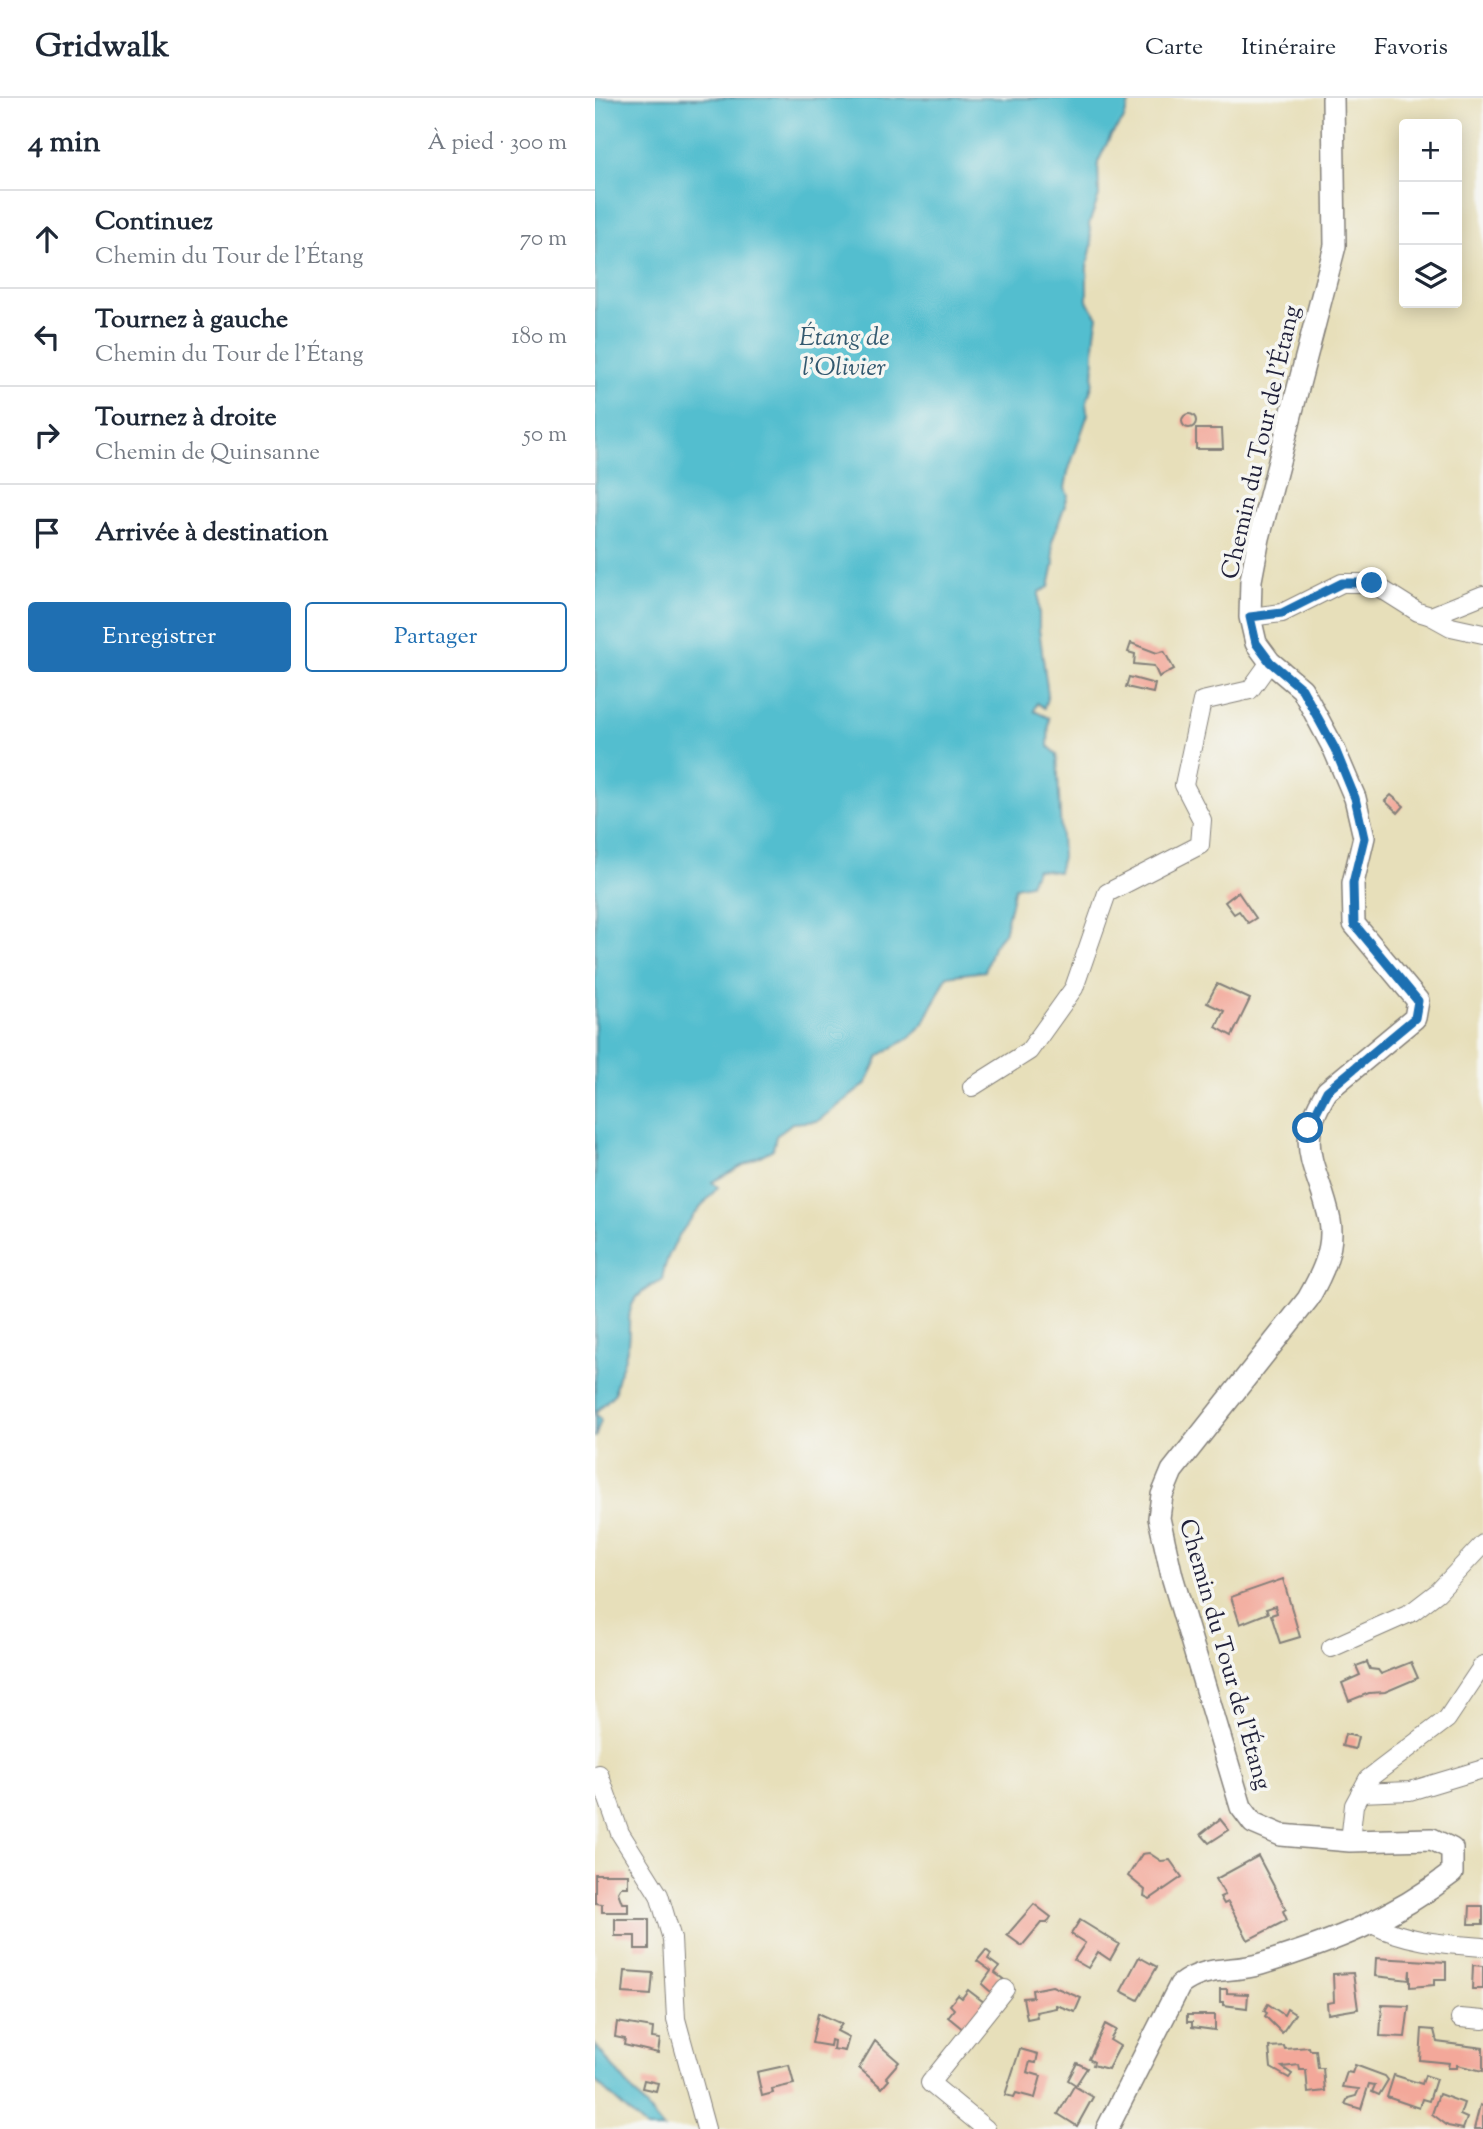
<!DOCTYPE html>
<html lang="fr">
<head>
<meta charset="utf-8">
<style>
  body { margin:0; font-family:"Sorts Mill Goudy",serif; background:#f2f2f3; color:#1f2937 }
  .controls { position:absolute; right:21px; top:21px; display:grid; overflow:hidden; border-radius:7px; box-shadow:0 4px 18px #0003 }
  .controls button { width:63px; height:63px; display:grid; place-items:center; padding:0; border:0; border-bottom:2px solid #e0e1e3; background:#fff; color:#1f2937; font:35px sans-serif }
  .stop { position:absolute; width:21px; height:21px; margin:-16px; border:5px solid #1f6fb2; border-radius:50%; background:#fff }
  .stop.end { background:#1f6fb2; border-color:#fff; box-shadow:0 2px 7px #0008 }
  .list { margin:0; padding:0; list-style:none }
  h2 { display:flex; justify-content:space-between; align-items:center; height:91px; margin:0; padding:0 28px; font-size:30px }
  h2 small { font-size:23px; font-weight:400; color:#747a83 }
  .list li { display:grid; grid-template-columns:46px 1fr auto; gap:21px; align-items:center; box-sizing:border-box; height:98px; padding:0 28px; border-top:2px solid #e0e1e3 }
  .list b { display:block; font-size:26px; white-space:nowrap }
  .list p { margin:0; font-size:23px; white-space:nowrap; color:#747a83 }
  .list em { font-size:23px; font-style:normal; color:#747a83 }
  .actions { display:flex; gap:14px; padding:21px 28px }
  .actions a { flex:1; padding:16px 0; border:2px solid #1f6fb2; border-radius:7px; text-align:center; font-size:24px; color:#1f6fb2 }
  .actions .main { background:#1f6fb2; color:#fff }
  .icon { flex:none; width:38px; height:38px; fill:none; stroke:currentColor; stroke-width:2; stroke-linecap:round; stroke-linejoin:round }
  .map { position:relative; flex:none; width:888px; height:2031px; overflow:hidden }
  header { display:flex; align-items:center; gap:42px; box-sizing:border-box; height:98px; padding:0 35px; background:#fff; border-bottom:2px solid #e0e1e3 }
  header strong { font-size:33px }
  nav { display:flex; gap:38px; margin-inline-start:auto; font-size:24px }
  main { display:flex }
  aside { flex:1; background:#fff }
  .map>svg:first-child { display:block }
  .water { fill:#53becf; stroke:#3a7085; stroke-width:2 }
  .building { fill:#f3a89a }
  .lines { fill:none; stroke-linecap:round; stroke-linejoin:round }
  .minor-casing { stroke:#84807a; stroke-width:20 }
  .tertiary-casing { stroke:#84807a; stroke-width:24 }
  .minor { stroke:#fff; stroke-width:18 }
  .tertiary { stroke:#fff; stroke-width:21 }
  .route { stroke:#1f6fb2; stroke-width:9 }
  .labels { text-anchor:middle; stroke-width:7; stroke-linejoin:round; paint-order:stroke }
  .street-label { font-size:24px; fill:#22223b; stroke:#f6f6f2 }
  .water-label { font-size:26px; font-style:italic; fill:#33596f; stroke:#f6f6f2 }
</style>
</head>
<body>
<header>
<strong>Gridwalk</strong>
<nav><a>Carte</a><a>Itinéraire</a><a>Favoris</a></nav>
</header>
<main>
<aside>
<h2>4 min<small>À pied · 300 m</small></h2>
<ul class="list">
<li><svg class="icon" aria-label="ahead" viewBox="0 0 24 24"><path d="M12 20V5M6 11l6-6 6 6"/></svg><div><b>Continuez</b><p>Chemin du Tour de l'Étang</p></div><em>70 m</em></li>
<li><svg class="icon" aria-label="left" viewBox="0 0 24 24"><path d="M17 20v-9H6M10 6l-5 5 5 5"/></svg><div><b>Tournez à gauche</b><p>Chemin du Tour de l'Étang</p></div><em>180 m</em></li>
<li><svg class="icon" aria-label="right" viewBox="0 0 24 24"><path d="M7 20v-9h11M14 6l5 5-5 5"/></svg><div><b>Tournez à droite</b><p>Chemin de Quinsanne</p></div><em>50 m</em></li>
<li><svg class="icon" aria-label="arrive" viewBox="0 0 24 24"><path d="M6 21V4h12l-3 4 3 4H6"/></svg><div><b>Arrivée à destination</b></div></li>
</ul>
<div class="actions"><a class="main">Enregistrer</a><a>Partager</a></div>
</aside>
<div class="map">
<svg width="888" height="2031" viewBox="0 0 888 2031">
  <rect width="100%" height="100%" fill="#f6f6f2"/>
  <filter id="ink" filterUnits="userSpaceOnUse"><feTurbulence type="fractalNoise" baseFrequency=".0143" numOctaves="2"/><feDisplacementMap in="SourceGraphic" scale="14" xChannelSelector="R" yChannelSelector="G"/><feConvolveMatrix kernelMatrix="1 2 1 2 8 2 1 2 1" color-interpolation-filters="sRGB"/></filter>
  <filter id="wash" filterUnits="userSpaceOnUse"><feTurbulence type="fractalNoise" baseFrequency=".00686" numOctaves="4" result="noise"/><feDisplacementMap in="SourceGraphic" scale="28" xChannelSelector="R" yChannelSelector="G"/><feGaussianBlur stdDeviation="1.57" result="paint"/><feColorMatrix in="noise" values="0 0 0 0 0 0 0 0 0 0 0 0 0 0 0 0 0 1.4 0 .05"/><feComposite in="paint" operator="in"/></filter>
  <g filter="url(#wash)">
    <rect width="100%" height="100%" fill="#e7dfba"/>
    <g class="water">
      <path d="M0 0H536L528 23 516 37 503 64 504 98 494 126 497 147 492 169V203L503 219C497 241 500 260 498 282 497 294 488 305 493 316L473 374 470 390 473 398 457 444 459 466 454 489 444 494V531L453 597 449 610 442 605 439 613 454 620 453 648 462 656 467 759 463 774 441 771 435 786 420 789 409 835 398 848 390 873 352 878 329 925 314 940 284 958 271 986 223 1023 197 1025 181 1038 178 1051 117 1084 123 1089C99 1117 72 1145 67 1182 18 1206 42 1222 30 1259 26 1273 20 1280 20 1295L0 1315 6 1322 0 1340Z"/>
      <polygon points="0,1947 69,2031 52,2031 0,1983"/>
    </g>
    <g id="blocks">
      <g class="building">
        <circle cx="594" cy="323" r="7"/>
        <polygon points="601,331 627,331 628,351 601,351"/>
        <polygon points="536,545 562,555 569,553 579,571 564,579 559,568 539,566 540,556 533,554"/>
        <polygon points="534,579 560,586 558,595 531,589"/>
        <polygon points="796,697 809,708 803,715 790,703"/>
        <polygon points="643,794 661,820 653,825 644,813 639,816 630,804"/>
        <polygon points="622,886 655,901 637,938 621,929 629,913 612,905"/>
        <polygon points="688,1481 705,1539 685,1545 676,1517 682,1515 680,1508 671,1511 673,1515 645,1526 636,1499"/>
        <polygon points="772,1564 775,1571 783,1572 786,1576 816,1564 823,1580 790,1594 774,1595 754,1603 747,1585 765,1577 761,1568"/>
        <polygon points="750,1636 763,1639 760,1651 747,1648"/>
        <polygon points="625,1721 634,1732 614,1745 606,1736"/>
        <polygon points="554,1755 566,1763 575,1762 587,1779 555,1801 549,1798 550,1792 533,1778 547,1756"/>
        <polygon points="663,1758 691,1811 688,1813 692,1822 653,1842 633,1804 629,1806 625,1799 630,1797 621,1781"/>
        <polygon points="0,1776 33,1776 33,1789 26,1789 23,1794 27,1805 33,1805 33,1814 7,1814 7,1806 0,1805"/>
        <polygon points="439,1806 456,1819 452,1825 446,1825 427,1848 412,1837"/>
        <polygon points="875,1808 888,1808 888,1826 874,1826"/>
        <polygon points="20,1821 54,1821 54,1851 40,1851 40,1838 20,1838"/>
        <polygon points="485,1822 524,1846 515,1862 503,1854 493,1870 479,1862 490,1845 476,1836"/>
        <polygon points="391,1852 396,1856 393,1861 404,1869 400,1875 408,1881 397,1895 387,1886 396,1873 382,1863"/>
        <polygon points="544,1859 562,1869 543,1902 526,1893"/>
        <polygon points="781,1860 851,1864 851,1881 839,1881 839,1887 815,1889 815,1872 814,1882 780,1878"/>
        <polygon points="878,1867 888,1868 888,1891 877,1891"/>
        <polygon points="30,1873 58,1875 56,1897 28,1895"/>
        <polygon points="758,1875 763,1911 733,1916 732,1905 739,1904 738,1876"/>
        <polygon points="457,1888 486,1900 480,1914 461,1907 461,1910 441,1914 442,1919 432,1921 428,1900 438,1899 437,1892"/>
        <polygon points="625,1891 632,1891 632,1895 653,1896 652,1910 629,1907 629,1904 625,1904"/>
        <polygon points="373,1892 390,1905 369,1932 353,1919 359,1911 355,1907 363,1897 367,1900"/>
        <polygon points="673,1906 689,1917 692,1911 700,1916 687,1935 670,1918 672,1915 669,1913"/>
        <polygon points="787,1907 814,1908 810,1939 785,1938"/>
        <polygon points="223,1915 247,1926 242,1933 254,1939 250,1953 238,1951 239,1943 236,1942 235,1948 217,1945"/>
        <polygon points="592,1917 620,1917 620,1932 597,1929 597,1924 592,1924"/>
        <polygon points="22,1924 58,1930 57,1940 65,1941 63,1955 29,1947 30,1941 20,1939"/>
        <polygon points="510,1926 521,1932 515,1942 525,1948 513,1971 498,1967 499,1964 494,1961"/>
        <polygon points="827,1931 839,1932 842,1944 888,1950 888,1973 862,1967 862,1970 853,1970 854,1965 825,1962"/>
        <polygon points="280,1943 304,1964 291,1979 294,1982 287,1990 264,1970"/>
        <polygon points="689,1948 690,1951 714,1949 715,1952 721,1952 723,1970 728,1970 730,1993 713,1995 711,1972 705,1972 704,1967 687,1969 697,1976 694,1980 676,1970 674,1949"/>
        <polygon points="425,1951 443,1956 441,1965 435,1964 432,1974 446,1978 440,2000 421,1995 419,1999 410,1997"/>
        <polygon points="482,1965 492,1970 481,1987 473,1982"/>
        <polygon points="194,1967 199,1986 177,1991 178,1995 167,1998 162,1974"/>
        <polygon points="760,1967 790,1978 793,1982 784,1997 777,1994 780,1987 774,1986 766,2011 750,2006 753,2000 761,1998 764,1991 747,1989 752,1974 757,1975"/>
        <polygon points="799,1977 827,1986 830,1977 841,1981 834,2003 827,2001 824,2010 792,1999"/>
        <polygon points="49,1982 63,1985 61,1993 47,1990"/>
        <polygon points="479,1988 498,1999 482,2028 463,2016"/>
        <polygon points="844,1996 869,2005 865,2017 872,2020 868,2031 853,2028 837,2016"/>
        <polygon points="885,2007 888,2008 888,2031 879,2031"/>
      </g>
    </g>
  </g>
  <g filter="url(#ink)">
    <use href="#blocks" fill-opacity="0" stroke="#84807a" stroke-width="2"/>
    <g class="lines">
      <defs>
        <g id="minor">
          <polyline points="836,518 856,529 888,536"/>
          <polyline points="655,519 687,515 747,485 777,485 823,514 836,518 888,497"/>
          <polyline points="377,989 434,953 479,890 512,795 605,747 607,722 589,687 607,603 655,592 675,564"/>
          <polyline points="736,1550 817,1514 843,1494 888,1446"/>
          <polyline points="4,1676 25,1735 64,1797 77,1841 81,1921 111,2031"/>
          <polyline points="765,1695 815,1693 888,1671"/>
          <polyline points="755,1743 759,1707 773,1681 852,1621 888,1567"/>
          <path d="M777 1826C812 1844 850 1846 888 1849"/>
          <polyline points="865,1920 888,1922"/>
          <polyline points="391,2031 335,1985 410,1891"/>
        </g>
        <path id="tertiary" d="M512 2031 585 1887C610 1867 637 1875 666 1866 737 1844 798 1821 857 1775V1751L837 1741 755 1743 686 1737 658 1725 646 1709 577 1478 564 1420 567 1397 577 1373 713 1201C726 1178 740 1151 735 1123 724 1067 696 1051 732 993L820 920 823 903 759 826 758 785 769 739 760 700 739 651 707 591 675 564 661 545 655 519 656 482 664 440 740 148 738 0"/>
      </defs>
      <use href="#minor" class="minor-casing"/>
      <use href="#tertiary" class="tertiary-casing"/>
      <use href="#minor" class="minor"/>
      <use href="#tertiary" class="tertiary"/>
    </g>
  </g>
  <g class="lines" filter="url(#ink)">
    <polyline class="route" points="713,1030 732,993 820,920 823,903 759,826 758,785 769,740 760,700 740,651 707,591 675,564 661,545 655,519 687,515 747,485 777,485"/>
  </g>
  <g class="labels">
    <g class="street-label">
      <text transform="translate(665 344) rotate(-77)" y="8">Chemin du Tour de l'Étang</text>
      <text transform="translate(631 1556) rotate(74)" y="8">Chemin du Tour de l'Étang</text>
    </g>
    <g class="water-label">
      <text x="249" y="247">Étang de<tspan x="249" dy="30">l'Olivier</tspan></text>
    </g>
  </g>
</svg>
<div class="controls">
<button>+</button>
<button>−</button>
<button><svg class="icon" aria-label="layers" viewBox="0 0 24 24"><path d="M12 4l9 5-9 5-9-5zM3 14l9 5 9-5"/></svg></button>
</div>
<div class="stop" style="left:713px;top:1030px"></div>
<div class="stop end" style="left:777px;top:485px"></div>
</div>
</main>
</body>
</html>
